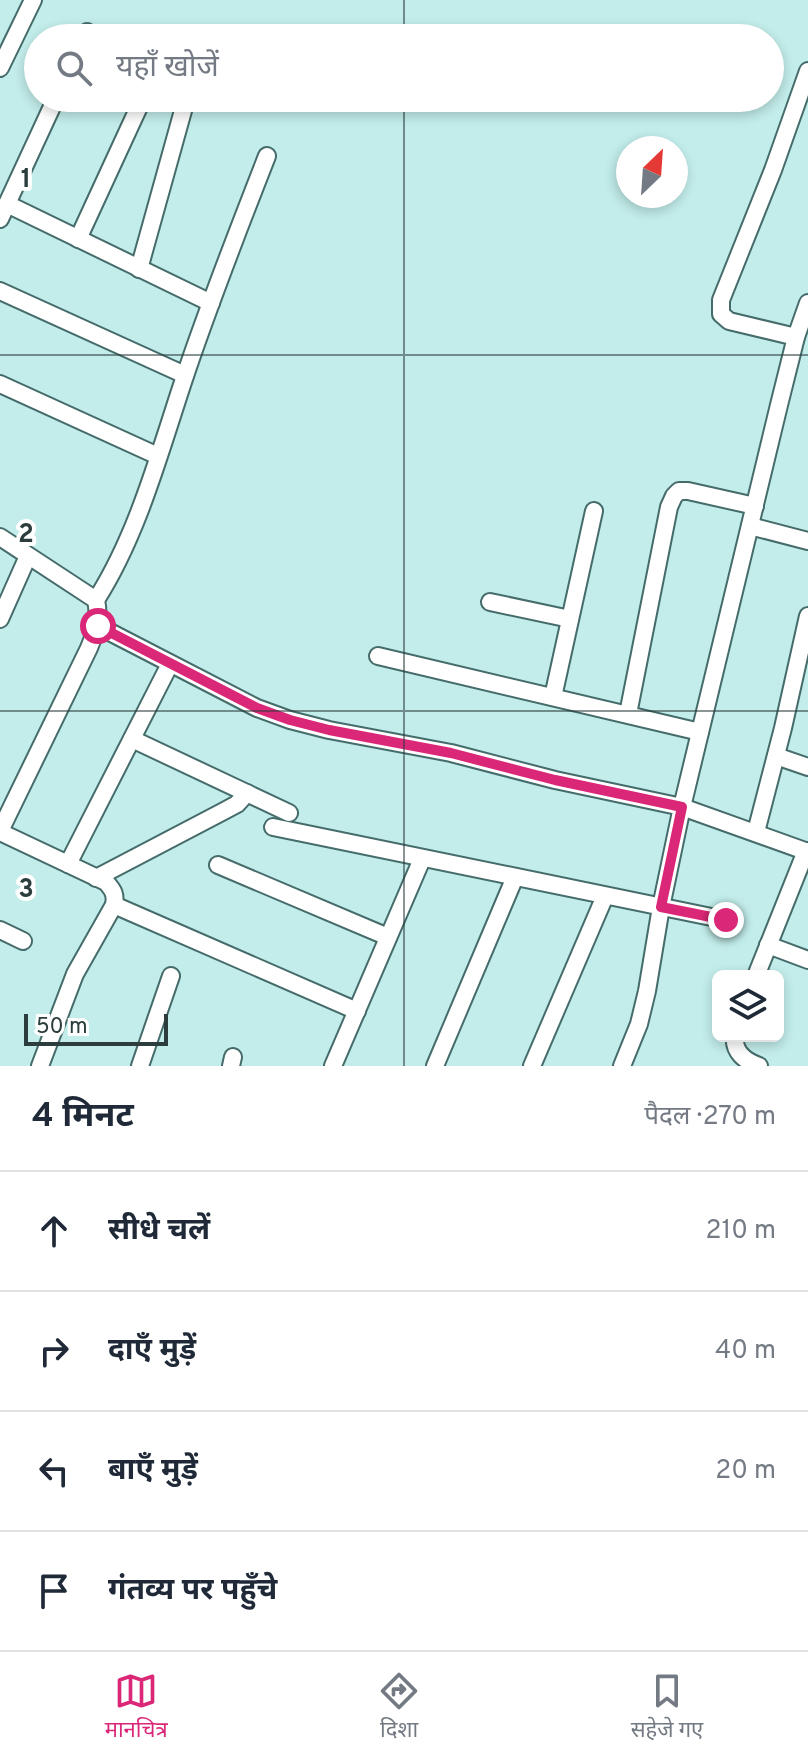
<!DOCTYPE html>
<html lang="hi">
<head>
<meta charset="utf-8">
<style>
  body { margin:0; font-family:Overpass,"Noto Sans Devanagari",sans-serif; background:#f2f2f3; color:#1f2937 }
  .controls { position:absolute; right:24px; bottom:24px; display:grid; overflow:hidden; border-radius:12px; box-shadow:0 4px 12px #0003 }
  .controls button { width:72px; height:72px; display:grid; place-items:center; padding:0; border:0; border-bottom:2px solid #e0e1e3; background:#fff; color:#1f2937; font:40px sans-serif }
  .compass { position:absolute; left:616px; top:136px; width:72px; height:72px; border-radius:50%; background:#fff; box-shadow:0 4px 12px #0003; rotate:25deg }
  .scale { position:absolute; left:24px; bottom:20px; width:144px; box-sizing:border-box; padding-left:8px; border:4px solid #2b3d3c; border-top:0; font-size:22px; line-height:28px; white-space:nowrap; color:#2b3d3c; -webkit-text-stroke:6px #fff; paint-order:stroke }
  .stop { position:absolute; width:24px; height:24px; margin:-18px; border:6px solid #db2777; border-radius:50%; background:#fff }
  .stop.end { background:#db2777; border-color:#fff; box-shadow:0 2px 8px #0008 }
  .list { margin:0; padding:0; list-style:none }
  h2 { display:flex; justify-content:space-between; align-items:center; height:104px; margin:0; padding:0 32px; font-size:34px }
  h2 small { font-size:26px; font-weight:400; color:#747a83 }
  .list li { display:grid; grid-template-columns:52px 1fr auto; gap:24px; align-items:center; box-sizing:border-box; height:120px; padding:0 32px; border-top:2px solid #e0e1e3 }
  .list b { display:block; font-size:30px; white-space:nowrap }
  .list em { font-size:26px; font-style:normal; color:#747a83 }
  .icon { flex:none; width:44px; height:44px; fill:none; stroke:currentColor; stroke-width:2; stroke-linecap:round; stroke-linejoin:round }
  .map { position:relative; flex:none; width:808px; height:1066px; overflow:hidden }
  .search { position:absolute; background:#fff; box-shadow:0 4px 12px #0003; left:24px; right:24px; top:24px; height:88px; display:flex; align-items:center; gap:20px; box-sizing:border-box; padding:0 28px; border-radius:44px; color:#747a83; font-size:30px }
  .sheet { height:584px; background:#fff }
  nav { display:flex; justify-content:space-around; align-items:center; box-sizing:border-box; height:112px; border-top:2px solid #e0e1e3; background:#fff; font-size:22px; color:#747a83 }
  nav a { display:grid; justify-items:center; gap:4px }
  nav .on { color:#db2777 }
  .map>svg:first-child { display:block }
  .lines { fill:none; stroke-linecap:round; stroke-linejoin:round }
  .minor-casing { stroke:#456c6a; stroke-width:20 }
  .minor { stroke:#fff; stroke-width:16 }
  .route { stroke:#db2777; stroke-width:10 }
  .grid { fill:none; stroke:#2b3d3c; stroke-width:2; stroke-opacity:0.55 }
  .grid-label { font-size:26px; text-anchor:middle; font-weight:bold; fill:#2b3d3c; stroke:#fff; stroke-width:8; stroke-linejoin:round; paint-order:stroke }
</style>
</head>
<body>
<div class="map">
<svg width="808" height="1066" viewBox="0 0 808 1066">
  <rect width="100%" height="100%" fill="#c2edea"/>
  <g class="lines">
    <defs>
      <g id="minor">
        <polyline points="84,38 87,32"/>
        <polyline points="0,68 33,0"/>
        <polyline points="7,204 211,303"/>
        <polyline points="0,219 56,98"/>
        <polyline points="78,239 143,98"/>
        <polyline points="139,269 184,107"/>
        <polyline points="0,291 185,375"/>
        <polyline points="796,337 729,321 721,314 721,300 773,170 808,71"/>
        <polyline points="0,384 158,456"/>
        <polyline points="750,526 808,541"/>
        <path d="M0 537 96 600C100 619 96 631 89 648L0 831"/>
        <path d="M96 600C138 534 159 454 184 379 209 304 238 230 267 156"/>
        <polyline points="490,602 570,619"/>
        <polyline points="0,619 28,556"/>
        <polyline points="98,626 257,708 290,720 329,730 451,753 555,780 682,807 808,852"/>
        <polyline points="378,656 700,732"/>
        <polyline points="553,697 594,511"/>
        <polyline points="628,714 669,507 674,496 679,491 688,491 755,506"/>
        <polyline points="132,739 289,813"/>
        <polyline points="776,756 808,767"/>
        <polyline points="273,827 726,920"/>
        <path d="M0 832 106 882C113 890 116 894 114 905L75 974 40 1066"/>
        <polyline points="756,832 783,728 808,616"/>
        <polyline points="68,864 170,664"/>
        <polyline points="218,865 388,937"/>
        <polyline points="96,878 224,811 237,804 247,793"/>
        <polyline points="114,905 357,1011"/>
        <polyline points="0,930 23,941"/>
        <polyline points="768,945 808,960"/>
        <polyline points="756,976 806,851"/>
        <path d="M735 1036C733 1052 745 1061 759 1066"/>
        <polyline points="140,1066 171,976"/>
        <polyline points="231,1066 233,1057"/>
        <polyline points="333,1066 422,859"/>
        <polyline points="435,1066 515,877"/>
        <polyline points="532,1066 605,896"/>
        <polyline points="622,1066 639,1024 647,991 661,907 682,807 779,405 796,337 808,303"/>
      </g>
    </defs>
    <use href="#minor" class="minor-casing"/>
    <use href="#minor" class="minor"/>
  </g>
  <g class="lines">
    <polyline class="route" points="98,626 257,708 290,720 329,730 451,753 555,780 682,807 661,907 726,920"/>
  </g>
  <path class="grid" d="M404 0V38M404 98V1066M0 355H808M0 711H808"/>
  <g class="grid-label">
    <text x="26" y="187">1</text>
    <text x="26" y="542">2</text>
    <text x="26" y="897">3</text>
  </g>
</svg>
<div class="controls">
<button><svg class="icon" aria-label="layers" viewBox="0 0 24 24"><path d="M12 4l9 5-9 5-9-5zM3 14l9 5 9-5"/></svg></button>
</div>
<svg class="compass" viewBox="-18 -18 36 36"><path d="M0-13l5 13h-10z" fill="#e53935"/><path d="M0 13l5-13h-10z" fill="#747a83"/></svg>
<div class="scale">50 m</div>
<div class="stop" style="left:98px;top:626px"></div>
<div class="stop end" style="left:726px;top:920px"></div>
<div class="search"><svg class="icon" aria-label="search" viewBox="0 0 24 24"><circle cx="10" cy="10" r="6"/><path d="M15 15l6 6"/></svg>यहाँ खोजें</div>
</div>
<section class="sheet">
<h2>4 मिनट<small>पैदल · 270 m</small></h2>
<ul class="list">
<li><svg class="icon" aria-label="ahead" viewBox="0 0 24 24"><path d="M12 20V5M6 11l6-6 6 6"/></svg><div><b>सीधे चलें</b></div><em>210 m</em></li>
<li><svg class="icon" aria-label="right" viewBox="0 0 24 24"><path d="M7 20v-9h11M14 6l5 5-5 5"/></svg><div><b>दाएँ मुड़ें</b></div><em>40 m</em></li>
<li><svg class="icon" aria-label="left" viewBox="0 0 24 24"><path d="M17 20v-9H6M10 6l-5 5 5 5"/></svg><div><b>बाएँ मुड़ें</b></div><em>20 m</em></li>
<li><svg class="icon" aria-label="arrive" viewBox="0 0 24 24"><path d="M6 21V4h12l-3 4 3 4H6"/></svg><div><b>गंतव्य पर पहुँचे</b></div></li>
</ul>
</section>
<nav>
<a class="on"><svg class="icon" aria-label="map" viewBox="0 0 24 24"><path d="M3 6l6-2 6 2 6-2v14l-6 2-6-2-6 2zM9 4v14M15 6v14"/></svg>मानचित्र</a>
<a><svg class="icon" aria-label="directions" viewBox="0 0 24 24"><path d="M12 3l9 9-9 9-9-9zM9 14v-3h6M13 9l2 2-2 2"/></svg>दिशा</a>
<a><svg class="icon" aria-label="saved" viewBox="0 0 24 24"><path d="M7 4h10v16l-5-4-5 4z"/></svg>सहेजे गए</a>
</nav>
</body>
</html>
